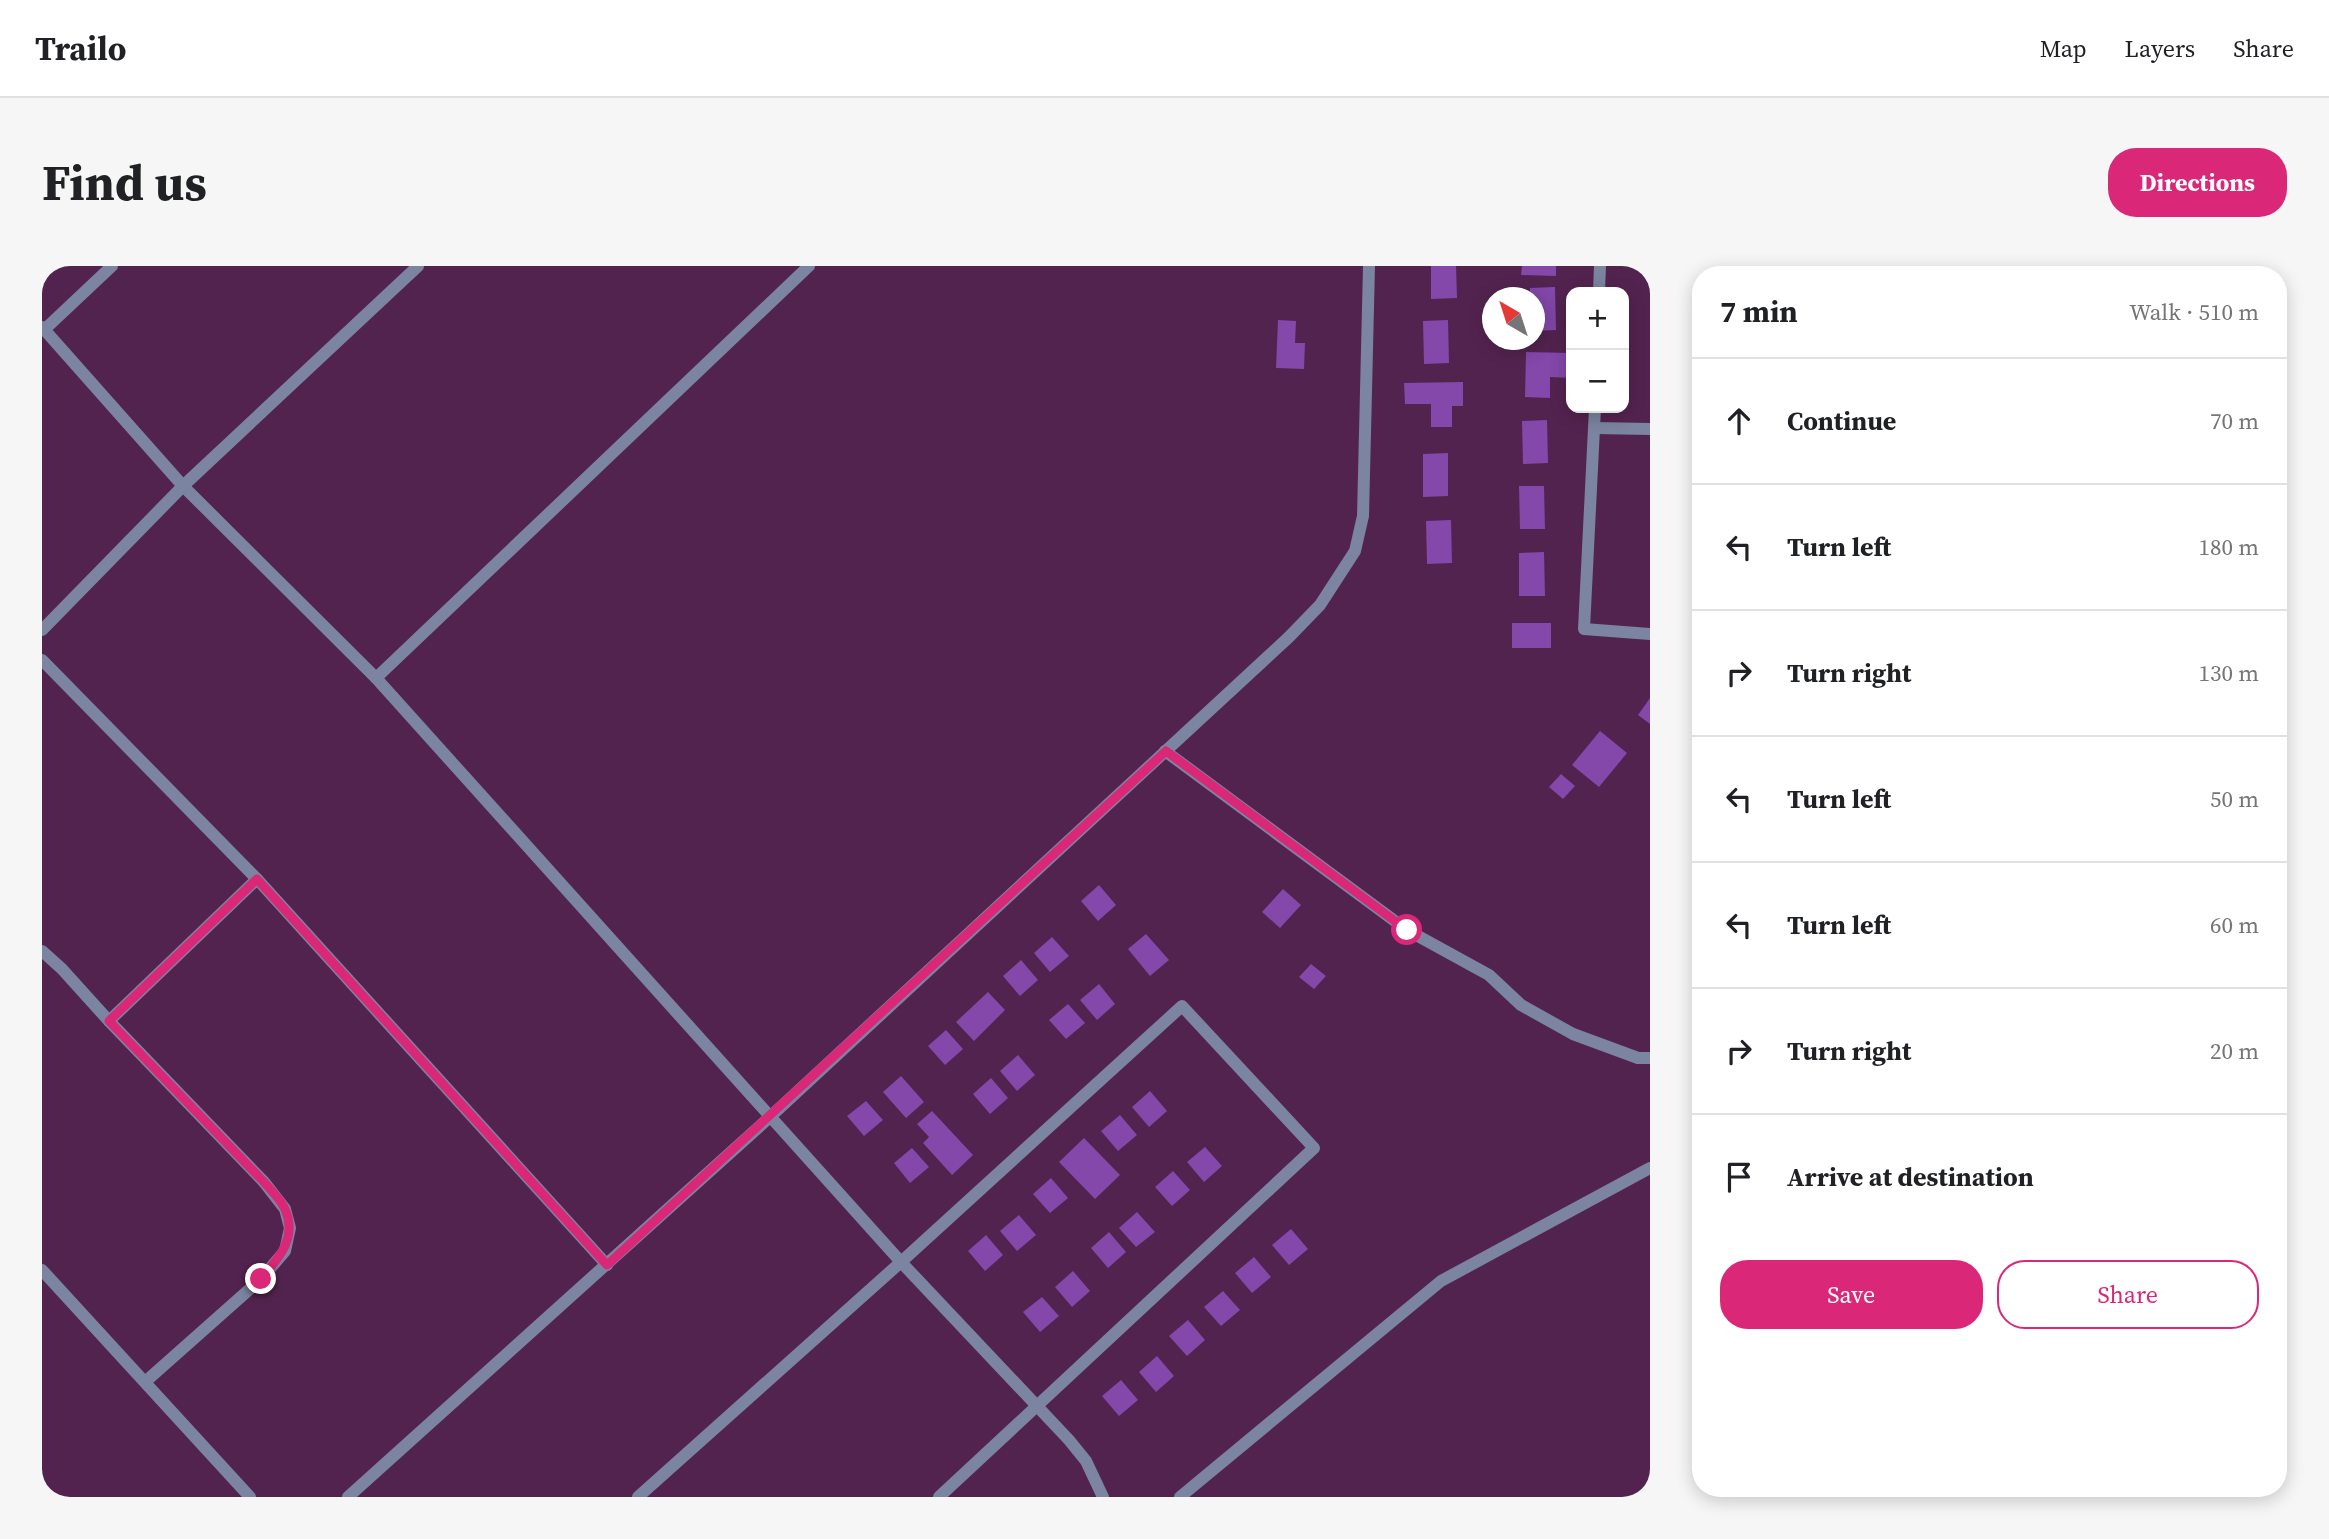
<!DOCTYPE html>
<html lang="en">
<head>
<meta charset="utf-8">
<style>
  body { margin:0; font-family:"Source Serif 4",serif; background:#f6f6f6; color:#202124 }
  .controls { position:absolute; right:21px; top:21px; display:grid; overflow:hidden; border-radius:14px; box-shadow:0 4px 18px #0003 }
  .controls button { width:63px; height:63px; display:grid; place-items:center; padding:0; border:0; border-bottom:2px solid #e0e0e0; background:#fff; color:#202124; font:35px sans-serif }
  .compass { position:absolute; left:1440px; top:21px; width:63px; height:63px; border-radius:50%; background:#fff; box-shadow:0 4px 18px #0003; rotate:321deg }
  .stop { position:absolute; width:21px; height:21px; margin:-16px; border:5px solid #db2777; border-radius:50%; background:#fff }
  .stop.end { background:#db2777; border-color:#fff; box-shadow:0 2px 7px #0008 }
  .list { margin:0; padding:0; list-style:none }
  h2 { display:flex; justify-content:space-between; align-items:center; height:91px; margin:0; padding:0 28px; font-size:30px }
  h2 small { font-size:23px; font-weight:400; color:#757577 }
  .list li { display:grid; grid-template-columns:46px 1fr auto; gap:21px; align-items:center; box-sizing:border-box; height:126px; padding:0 28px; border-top:2px solid #e0e0e0 }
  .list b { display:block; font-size:26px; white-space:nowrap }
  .list em { font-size:23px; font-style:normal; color:#757577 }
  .actions { display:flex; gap:14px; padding:21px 28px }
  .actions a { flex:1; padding:16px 0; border:2px solid #db2777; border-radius:28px; text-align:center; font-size:24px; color:#db2777 }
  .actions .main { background:#db2777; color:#fff }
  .icon { flex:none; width:38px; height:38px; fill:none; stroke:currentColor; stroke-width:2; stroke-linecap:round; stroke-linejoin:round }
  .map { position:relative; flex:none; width:1608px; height:1231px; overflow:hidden; border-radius:28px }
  header { display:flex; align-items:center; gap:42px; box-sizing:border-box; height:98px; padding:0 35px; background:#fff; border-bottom:2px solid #e0e0e0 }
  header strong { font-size:33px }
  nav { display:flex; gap:38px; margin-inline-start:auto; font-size:24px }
  .intro { display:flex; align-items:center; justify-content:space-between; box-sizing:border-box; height:168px; padding:0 42px }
  h1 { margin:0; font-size:49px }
  .button { padding:18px 32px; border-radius:28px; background:#db2777; color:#fff; font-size:24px; font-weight:700 }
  main { display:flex; gap:42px; padding:0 42px }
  aside { flex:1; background:#fff; border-radius:28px; box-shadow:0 4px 18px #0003 }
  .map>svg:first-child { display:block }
  .building { fill:#8447aa }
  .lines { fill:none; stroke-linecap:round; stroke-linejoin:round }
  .minor { stroke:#7b84a0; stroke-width:12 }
  .route { stroke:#db2777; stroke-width:9 }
</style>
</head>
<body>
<header>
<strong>Trailo</strong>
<nav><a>Map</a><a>Layers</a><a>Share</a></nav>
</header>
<div class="intro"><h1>Find us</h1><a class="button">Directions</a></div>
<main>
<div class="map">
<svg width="1608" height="1231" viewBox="0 0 1608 1231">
  <rect width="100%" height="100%" fill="#53234f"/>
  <g class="building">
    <polygon points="1389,0 1414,0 1415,32 1389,33"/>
    <polygon points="1480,0 1514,0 1514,10 1479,9"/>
    <polygon points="1513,21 1514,64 1492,65 1492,32 1488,32 1488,22"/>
    <polygon points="1236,54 1254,55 1253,77 1263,77 1262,103 1234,102"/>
    <polygon points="1406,54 1407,97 1382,98 1381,55"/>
    <polygon points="1484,86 1529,87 1529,112 1508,111 1508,132 1483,131"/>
    <polygon points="1421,116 1421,140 1410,140 1410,161 1389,161 1389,138 1363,138 1362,117"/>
    <polygon points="1505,154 1506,197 1481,198 1480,155"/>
    <polygon points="1406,187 1406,230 1381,231 1381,188"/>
    <polygon points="1477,220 1502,220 1503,263 1478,263"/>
    <polygon points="1409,254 1410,297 1385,298 1384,255"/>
    <polygon points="1502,286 1503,330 1477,330 1477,287"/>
    <rect x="1470" y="357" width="39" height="25"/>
    <polygon points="1608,432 1608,458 1596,449"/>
    <polygon points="1558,465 1585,487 1557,521 1530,499"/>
    <polygon points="1519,508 1533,520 1521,533 1507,521"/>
    <polygon points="1057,619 1074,639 1056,655 1039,635"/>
    <polygon points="1241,623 1259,639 1238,662 1220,646"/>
    <polygon points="1104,668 1127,694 1108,710 1086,683"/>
    <polygon points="1010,671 1027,690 1008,706 992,687"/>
    <polygon points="979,694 996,714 978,730 961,710"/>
    <polygon points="1269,698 1284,710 1272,723 1257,711"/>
    <polygon points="1057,718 1073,738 1055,754 1038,734"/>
    <polygon points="946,726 963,744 932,775 914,756"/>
    <polygon points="1026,738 1043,757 1024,773 1007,754"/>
    <polygon points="904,764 921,783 903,799 886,780"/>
    <polygon points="976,789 993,809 975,825 958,805"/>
    <polygon points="859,810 882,836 864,852 841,826"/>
    <polygon points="949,812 966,832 948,848 931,828"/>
    <polygon points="1108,825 1125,845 1107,861 1090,841"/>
    <polygon points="824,835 841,854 822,870 805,850"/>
    <polygon points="890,845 931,889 910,909 881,877 887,871 875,858"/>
    <polygon points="1078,849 1095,869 1076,885 1059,865"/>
    <polygon points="1042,872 1078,909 1053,933 1017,896"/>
    <polygon points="1163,881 1180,900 1162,916 1145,896"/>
    <polygon points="870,882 887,901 868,917 852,897"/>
    <polygon points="1131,905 1148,924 1130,940 1113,921"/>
    <polygon points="1009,912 1026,932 1008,947 991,928"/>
    <polygon points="1095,946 1113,966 1094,981 1077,962"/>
    <polygon points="977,949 994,969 975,985 958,965"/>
    <polygon points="1249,963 1266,983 1247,999 1230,979"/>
    <polygon points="1067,966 1084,986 1066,1002 1049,982"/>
    <polygon points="944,969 961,989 943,1005 926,985"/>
    <polygon points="1212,991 1229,1011 1210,1027 1193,1007"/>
    <polygon points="1031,1005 1048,1025 1030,1041 1013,1021"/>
    <polygon points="1181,1025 1198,1044 1179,1060 1162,1041"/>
    <polygon points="1000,1031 1017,1050 998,1066 981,1046"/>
    <polygon points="1146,1054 1163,1074 1145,1090 1127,1070"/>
    <polygon points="1115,1090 1132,1110 1114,1126 1097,1106"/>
    <polygon points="1079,1114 1096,1134 1077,1150 1060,1130"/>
  </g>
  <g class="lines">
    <g class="minor">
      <polyline points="1557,26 1558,0"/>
      <polyline points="0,61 141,220 334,412 859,996 1027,1174 1044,1195 1061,1231"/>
      <polyline points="2,64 70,0"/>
      <polyline points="1553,142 1542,363 1608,368"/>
      <polyline points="1553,162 1608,163"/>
      <polyline points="0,364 141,220 376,0"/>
      <polyline points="0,394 215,613 565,999"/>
      <polyline points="334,412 767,0"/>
      <polyline points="1123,485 1365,664 1447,709 1479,739 1531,768 1596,792 1608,792"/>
      <polyline points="0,685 20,703 67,755 222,916 243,943 248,962 243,985 219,1013 103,1116"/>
      <polyline points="67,755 215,613"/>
      <polyline points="0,1004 208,1231"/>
      <polyline points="306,1231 729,850 1247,371 1278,339 1313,285 1321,250 1327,0"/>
      <polyline points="596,1231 859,996 1140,740 1272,882 897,1231"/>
      <polyline points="1138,1231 1399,1015 1608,902"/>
    </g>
  </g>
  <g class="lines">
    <path class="route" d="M219 1013C236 993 256 972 243 943 239 934 229 924 222 916L67 755 215 613 565 999 1124 485 1365 664"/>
  </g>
</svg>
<div class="controls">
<button>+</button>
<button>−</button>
</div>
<svg class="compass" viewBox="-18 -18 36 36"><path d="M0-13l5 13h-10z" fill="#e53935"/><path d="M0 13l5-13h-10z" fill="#757577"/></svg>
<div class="stop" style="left:1365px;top:664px"></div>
<div class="stop end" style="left:219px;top:1013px"></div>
</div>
<aside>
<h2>7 min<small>Walk · 510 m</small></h2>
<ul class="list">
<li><svg class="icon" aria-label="ahead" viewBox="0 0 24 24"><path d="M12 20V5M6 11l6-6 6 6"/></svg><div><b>Continue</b></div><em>70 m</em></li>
<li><svg class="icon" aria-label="left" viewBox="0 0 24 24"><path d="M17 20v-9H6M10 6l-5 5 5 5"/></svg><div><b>Turn left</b></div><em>180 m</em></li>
<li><svg class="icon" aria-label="right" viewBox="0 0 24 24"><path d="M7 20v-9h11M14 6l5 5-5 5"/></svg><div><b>Turn right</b></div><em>130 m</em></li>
<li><svg class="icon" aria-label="left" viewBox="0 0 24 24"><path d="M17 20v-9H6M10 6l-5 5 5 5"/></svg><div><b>Turn left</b></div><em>50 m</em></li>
<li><svg class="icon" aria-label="left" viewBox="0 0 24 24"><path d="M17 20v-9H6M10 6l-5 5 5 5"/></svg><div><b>Turn left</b></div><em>60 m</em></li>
<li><svg class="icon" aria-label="right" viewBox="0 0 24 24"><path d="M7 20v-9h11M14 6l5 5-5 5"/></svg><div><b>Turn right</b></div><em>20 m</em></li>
<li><svg class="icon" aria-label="arrive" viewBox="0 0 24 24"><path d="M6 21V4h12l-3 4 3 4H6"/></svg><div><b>Arrive at destination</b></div></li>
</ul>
<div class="actions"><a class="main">Save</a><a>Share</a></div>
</aside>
</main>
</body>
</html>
